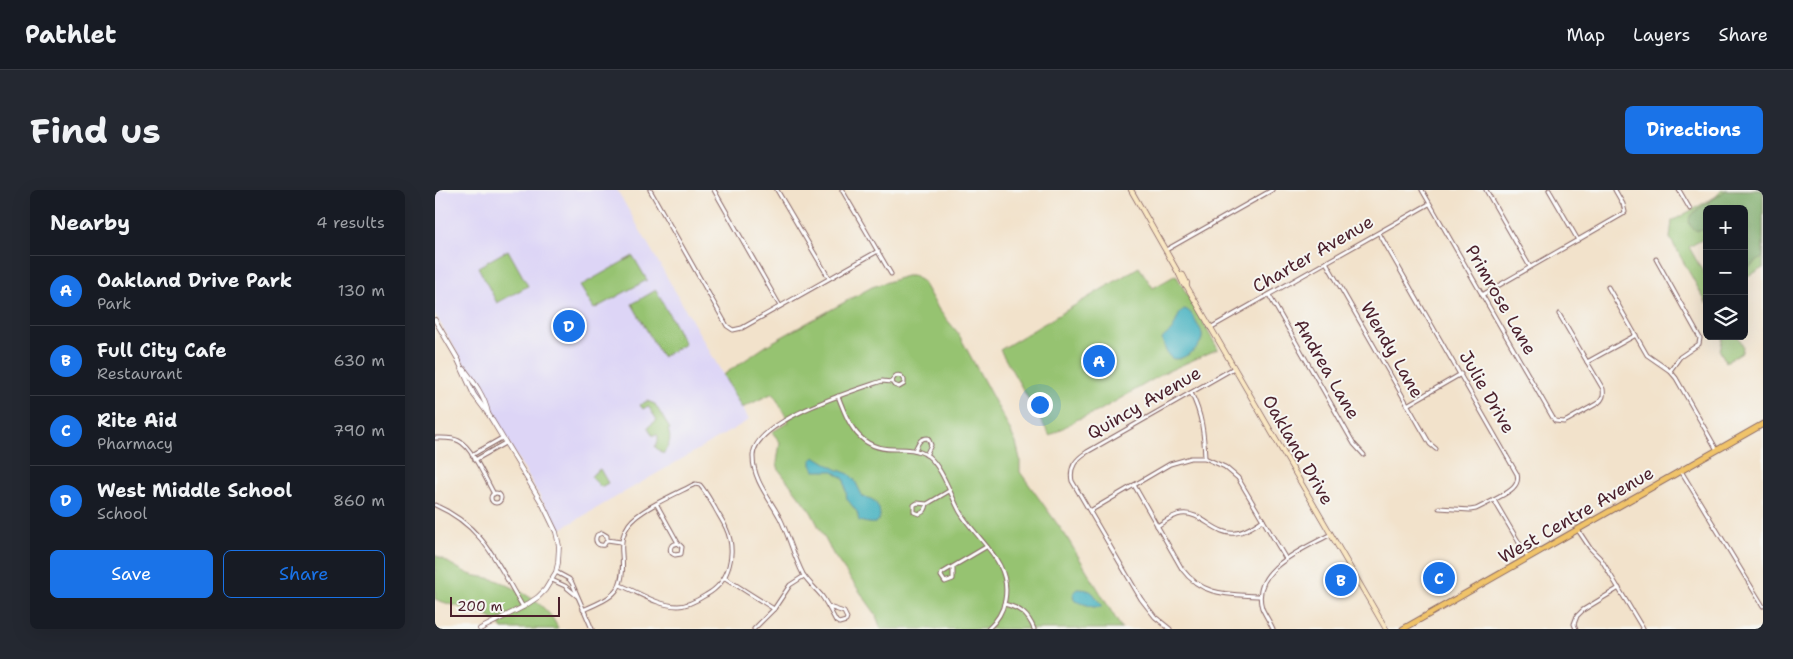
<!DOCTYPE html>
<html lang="en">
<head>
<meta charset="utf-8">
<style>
  body { margin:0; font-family:"Shantell Sans",sans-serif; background:#242831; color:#f1f3f6 }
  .controls { position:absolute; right:15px; top:15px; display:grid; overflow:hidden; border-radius:8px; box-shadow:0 5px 20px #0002 }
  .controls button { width:45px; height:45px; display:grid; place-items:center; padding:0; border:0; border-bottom:1px solid #363941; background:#171b24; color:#f1f3f6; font:25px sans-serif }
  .scale { position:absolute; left:15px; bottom:12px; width:110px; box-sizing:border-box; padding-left:5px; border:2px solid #4a1f2b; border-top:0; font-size:14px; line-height:18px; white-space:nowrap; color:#4a1f2b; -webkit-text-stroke:4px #f6f6f2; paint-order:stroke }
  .you { position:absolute; left:604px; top:214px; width:18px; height:18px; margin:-12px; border:4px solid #fff; border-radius:50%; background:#1a73e8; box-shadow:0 0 0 8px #1a73e833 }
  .badge { display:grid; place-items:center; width:32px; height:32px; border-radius:50%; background:#1a73e8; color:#fff; font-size:16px; font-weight:700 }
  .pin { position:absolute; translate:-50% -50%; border:2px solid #fff; box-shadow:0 1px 5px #0006 }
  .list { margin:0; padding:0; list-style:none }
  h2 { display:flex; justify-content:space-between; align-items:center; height:65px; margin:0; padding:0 20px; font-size:21px }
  h2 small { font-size:16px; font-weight:400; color:#9ea1a6 }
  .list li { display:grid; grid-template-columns:32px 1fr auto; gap:15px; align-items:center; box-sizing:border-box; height:70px; padding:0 20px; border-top:1px solid #363941 }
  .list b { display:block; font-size:19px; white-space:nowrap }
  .list p { margin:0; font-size:16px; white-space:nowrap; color:#9ea1a6 }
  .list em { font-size:16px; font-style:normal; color:#9ea1a6 }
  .actions { display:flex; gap:10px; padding:15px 20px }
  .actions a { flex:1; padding:11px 0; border:1px solid #1a73e8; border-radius:8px; text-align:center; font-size:18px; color:#1a73e8 }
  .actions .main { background:#1a73e8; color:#fff }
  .icon { flex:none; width:28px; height:28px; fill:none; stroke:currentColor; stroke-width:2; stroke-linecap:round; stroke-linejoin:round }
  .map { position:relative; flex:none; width:1328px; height:439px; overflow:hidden; border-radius:8px }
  header { display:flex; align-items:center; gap:30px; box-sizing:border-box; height:70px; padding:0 25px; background:#171b24; border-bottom:1px solid #363941 }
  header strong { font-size:24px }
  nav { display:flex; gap:28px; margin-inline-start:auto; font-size:18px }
  .intro { display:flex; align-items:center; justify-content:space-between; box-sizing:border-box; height:120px; padding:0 30px }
  h1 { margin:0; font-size:35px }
  .button { padding:12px 22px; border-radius:8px; background:#1a73e8; color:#fff; font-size:18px; font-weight:700 }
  main { display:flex; gap:30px; padding:0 30px }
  aside { flex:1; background:#171b24; border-radius:8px; box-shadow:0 5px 20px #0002 }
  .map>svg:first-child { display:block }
  .built { fill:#ddd5f6 }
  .green { fill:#96c371; stroke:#70714e }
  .forest { fill:#78a963; stroke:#616447 }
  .water { fill:#42b0bf; stroke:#466875 }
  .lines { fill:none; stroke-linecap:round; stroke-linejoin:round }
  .minor-casing { stroke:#856363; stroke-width:5 }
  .tertiary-casing { stroke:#856363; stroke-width:5.5 }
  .secondary-casing { stroke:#856363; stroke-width:6 }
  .primary-casing { stroke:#856363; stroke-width:7 }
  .minor { stroke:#fff; stroke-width:3 }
  .tertiary { stroke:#fff; stroke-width:4 }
  .secondary { stroke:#f9e7c3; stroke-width:4.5 }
  .primary { stroke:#f0c369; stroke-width:5 }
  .labels { text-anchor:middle; stroke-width:4; stroke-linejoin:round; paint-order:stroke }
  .street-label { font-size:18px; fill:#4a1f2b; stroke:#f6f6f2 }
</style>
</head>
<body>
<header>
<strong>Pathlet</strong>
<nav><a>Map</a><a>Layers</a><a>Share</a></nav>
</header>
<div class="intro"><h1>Find us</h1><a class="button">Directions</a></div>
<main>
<aside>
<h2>Nearby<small>4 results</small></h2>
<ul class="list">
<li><span class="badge">A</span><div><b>Oakland Drive Park</b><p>Park</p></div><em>130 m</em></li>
<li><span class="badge">B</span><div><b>Full City Cafe</b><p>Restaurant</p></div><em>630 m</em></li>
<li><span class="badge">C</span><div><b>Rite Aid</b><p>Pharmacy</p></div><em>790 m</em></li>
<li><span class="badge">D</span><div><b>West Middle School</b><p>School</p></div><em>860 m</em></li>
</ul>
<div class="actions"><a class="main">Save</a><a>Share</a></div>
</aside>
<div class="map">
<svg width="1328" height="439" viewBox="0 0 1328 439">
  <rect width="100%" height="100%" fill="#f6f6f2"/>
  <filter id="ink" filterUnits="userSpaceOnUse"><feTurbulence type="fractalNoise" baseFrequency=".02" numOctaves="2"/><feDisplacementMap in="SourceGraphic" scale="10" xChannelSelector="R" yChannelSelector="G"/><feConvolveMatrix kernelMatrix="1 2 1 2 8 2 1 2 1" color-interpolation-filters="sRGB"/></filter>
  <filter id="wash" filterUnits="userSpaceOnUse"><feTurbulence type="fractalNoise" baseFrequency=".0096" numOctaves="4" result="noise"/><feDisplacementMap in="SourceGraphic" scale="20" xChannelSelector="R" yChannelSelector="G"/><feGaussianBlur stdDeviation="1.12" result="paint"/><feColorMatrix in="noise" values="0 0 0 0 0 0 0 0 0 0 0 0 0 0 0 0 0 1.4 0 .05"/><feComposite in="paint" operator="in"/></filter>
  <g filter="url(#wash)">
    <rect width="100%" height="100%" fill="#f2e2cb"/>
    <polygon class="built" points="0,0 182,0 314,230 124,340 0,124"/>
    <g class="green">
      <polygon points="1287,0 1328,0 1328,78 1314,86 1309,82 1309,19 1272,19 1272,47 1254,57 1272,89 1272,114 1235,48 1237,31 1280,7"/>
      <polygon points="73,60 93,96 62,113 43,77"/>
      <polygon points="198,66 212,90 159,119 145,96"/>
      <polygon points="704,77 718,98 741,85 783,159 731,182 662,222 641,230 615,246 565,160"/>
      <polygon points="471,86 479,86 487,91 504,120 523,143 572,234 581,253 585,269 585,282 631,346 687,439 446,439 440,423 398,364 376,322 344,280 342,273 345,252 337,242 354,232 338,203 307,218 288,185 334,154 437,97"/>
      <polygon points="221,100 250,154 227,167 197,114"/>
      <polygon points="1288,146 1303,146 1308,156 1307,162 1291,172 1285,161"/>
      <path d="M212 211 220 214 235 239 233 240C237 249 234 256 228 264L220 257 223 251V245H217L213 237 222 230 213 216 208 219 205 215Z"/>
      <polygon points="165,279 173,293 166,297 156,287 159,283"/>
      <path d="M0 365C11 371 22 378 34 384 42 387 52 387 61 390 83 399 115 415 123 439H68C58 422 18 417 0 409Z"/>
    </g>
    <path class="forest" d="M1291 0H1328V67L1315 77H1309V19H1272V38C1265 42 1259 42 1255 35 1254 32 1254 30 1255 27 1259 20 1283 7 1291 0Z"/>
    <g class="water">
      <path d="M750 119C756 121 759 128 762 134 764 137 767 141 767 144 770 157 743 175 735 167 730 162 729 154 727 149 730 145 733 144 736 141 742 134 741 124 750 119Z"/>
      <path d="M381 267 401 279 414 284 419 289 428 307C431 308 434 308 436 309 443 312 450 329 440 333 436 334 428 332 424 331L422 322 412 309 409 289 398 281H380L376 275V270Z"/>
      <path d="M642 399C661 399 657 405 667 415L666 417H658L640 411C637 407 638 401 642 399Z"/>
    </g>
  </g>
  <g filter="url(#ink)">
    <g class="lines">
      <defs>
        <g id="minor">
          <polyline points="215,0 292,136 298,140 307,138 443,61"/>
          <polyline points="279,0 345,116"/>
          <polyline points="342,0 394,88"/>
          <polyline points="407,0 456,84"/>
          <path d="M987 0 1118 228 1120 231 1129 232 1133 230 1163 213C1168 209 1169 206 1168 199L1124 124"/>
          <polyline points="1051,0 1095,77"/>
          <polyline points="1114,0 1143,50"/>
          <polyline points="1244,0 1255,19"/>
          <path d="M944 43 1082 284C1086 298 1069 304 1059 310L1093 368"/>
          <polyline points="731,60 837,0"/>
          <polyline points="1221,69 1265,148 1264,154 1245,167 1235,181"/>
          <polyline points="891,72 995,254 1001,259"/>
          <polyline points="1173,97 1212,165 1235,181 1241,188 1282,260"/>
          <polyline points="834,105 919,254 929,265"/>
          <polyline points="1047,105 1188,24 1190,22 1188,14 1180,0"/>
          <polyline points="775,138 994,14"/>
          <polyline points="1152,172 1201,145"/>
          <path d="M756 203C767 224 769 244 770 268"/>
          <path d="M403 206C414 235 424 260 460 259 471 259 483 259 493 266 507 277 516 306 525 322 543 352 577 371 570 410 568 421 562 431 553 439"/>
          <polyline points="972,215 1026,184"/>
          <path d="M0 248C8 248 17 247 24 251 37 257 51 290 59 304"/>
          <path d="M480 260C483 254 484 248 493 248L496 255 491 265"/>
          <polyline points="37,265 67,248"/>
          <polyline points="40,270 70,253"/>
          <polyline points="1246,281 1328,416"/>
          <path d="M699 295 747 379C768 407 794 404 825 406"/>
          <circle cx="61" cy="308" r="5"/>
          <path d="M492 314C491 319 490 322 484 324L479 322V315L482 313 492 314 514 301"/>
          <path d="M0 315C50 337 62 374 88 417"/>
          <path d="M222 315 243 353 247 357 246 364 240 365C235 363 234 359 237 355L243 353"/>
          <polyline points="1004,318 1035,320 1041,319 1059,310"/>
          <polyline points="655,321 735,274 756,268 770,268 790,277 803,288 851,369"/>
          <path d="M722 336C729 332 738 325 746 324 767 321 780 346 801 343 811 342 820 335 828 330"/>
          <polyline points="1143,340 1155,358 1166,369 1208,439"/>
          <path d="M172 350 169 355C162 356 159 351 162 345L167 343 172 346V350L186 352"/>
          <polyline points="518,378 518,389 510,392 506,386 507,383 551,357"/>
          <polyline points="121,382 134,389 137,393 157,439"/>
          <polyline points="290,388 339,419"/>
          <polyline points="117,390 130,396 142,406"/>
          <path d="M569 414C585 418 593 424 599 439"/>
          <path d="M394 417 409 422 412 428 411 431 404 433 401 431C396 422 392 413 386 405 380 398 373 392 368 384 359 367 354 346 345 328 335 309 318 290 318 267 317 231 418 201 447 191L457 192C458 187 461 184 466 186L469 190V194L464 197 459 195 457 192"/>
          <path d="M148 420C181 406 190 401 187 364 186 352 187 344 194 334 205 319 243 303 260 294L265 295C271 302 275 310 280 318 283 324 288 331 291 338 302 362 295 392 271 405 263 410 253 416 243 416 223 416 203 402 185 395"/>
          <polyline points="319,439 339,419 355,395 369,386"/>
          <path d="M735 439 720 427 706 409 637 291C634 277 641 269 652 262L799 178"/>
          <path d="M838 439C835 432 830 425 827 418 815 379 869 359 896 344"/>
          <polyline points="1141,439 1139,434 1142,426 1148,420 1184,398"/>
        </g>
        <g id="tertiary">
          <polyline points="0,130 24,171"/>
          <polyline points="23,170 39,205 54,225 108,315 121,342 124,356 123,373 121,382 110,400 103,407 88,417 45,439"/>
          <path d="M29 179C39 192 50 207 53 223"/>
        </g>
        <g id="secondary">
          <polyline points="696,0 744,84 749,95 751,95 951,439"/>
          <polyline points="744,84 748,85 752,93 751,95"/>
        </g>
        <polyline id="primary" points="968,439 1328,234"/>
      </defs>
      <use href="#minor" class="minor-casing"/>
      <use href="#tertiary" class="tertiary-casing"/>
      <use href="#secondary" class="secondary-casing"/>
      <use href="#primary" class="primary-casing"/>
      <use href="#minor" class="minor"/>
      <use href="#tertiary" class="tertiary"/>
      <use href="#secondary" class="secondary"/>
      <use href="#primary" class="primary"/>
    </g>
  </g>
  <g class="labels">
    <g class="street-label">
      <text transform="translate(878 64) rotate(-30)" y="6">Charter Avenue</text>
      <text transform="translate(1066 110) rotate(60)" y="6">Primrose Lane</text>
      <text transform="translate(957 160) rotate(60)" y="6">Wendy Lane</text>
      <text transform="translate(892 179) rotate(60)" y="6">Andrea Lane</text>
      <text transform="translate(1052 202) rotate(60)" y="6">Julie Drive</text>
      <text transform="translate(709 213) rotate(-30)" y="6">Quincy Avenue</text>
      <text transform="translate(863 260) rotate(60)" y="6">Oakland Drive</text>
      <text transform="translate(1141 325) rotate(-30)" y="6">West Centre Avenue</text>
    </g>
  </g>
</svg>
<div class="controls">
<button>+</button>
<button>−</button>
<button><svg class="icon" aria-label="layers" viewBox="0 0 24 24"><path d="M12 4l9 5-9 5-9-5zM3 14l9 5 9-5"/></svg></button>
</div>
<div class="scale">200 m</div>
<div class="you"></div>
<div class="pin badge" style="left:664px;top:171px">A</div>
<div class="pin badge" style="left:906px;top:390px">B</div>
<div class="pin badge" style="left:1004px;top:388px">C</div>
<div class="pin badge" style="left:134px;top:136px">D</div>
</div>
</main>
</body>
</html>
